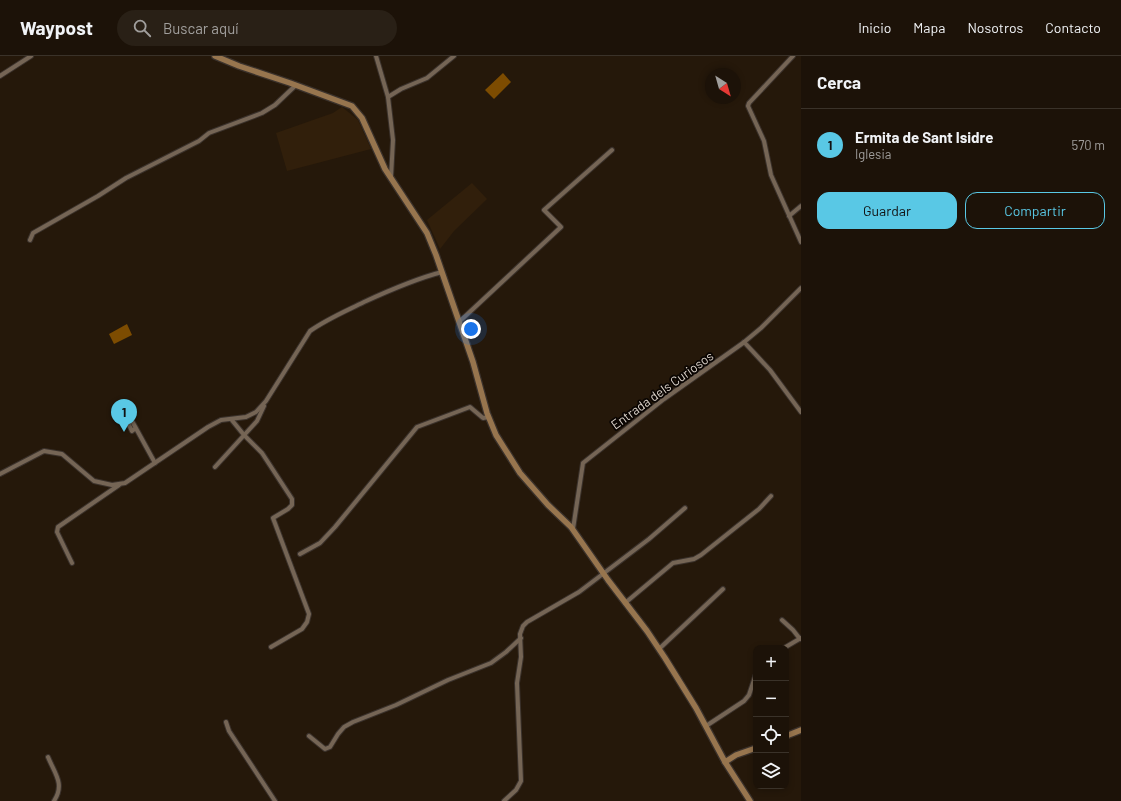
<!DOCTYPE html>
<html lang="es">
<head>
<meta charset="utf-8">
<style>
  body { margin:0; font-family:Barlow,sans-serif; background:#292016; color:#f1f3f6 }
  .controls { position:absolute; right:12px; bottom:12px; display:grid; overflow:hidden; border-radius:8px; box-shadow:0 2px 6px #0003 }
  .controls button { width:36px; height:36px; display:grid; place-items:center; padding:0; border:0; border-bottom:1px solid #3a3229; background:#1c1208; color:#f1f3f6; font:20px sans-serif }
  .compass { position:absolute; left:705px; top:12px; width:36px; height:36px; border-radius:50%; background:#1c1208; box-shadow:0 2px 6px #0003; rotate:143deg }
  .you { position:absolute; left:471px; top:273px; width:14px; height:14px; margin:-10px; border:3px solid #fff; border-radius:50%; background:#1a73e8; box-shadow:0 0 0 6px #1a73e833 }
  .badge { display:grid; place-items:center; width:26px; height:26px; border-radius:50%; background:#59c8e5; color:#111; font-size:13px; font-weight:700 }
  .pin { position:absolute; translate:-50% -33px; filter:drop-shadow(0 1px 2px #0008) }
  .pin::after { content:''; position:absolute; top:21px; width:14px; height:12px; background:inherit; clip-path:polygon(0 0,100% 0,50% 100%) }
  .list { margin:0; padding:0; list-style:none }
  h2 { display:flex; justify-content:space-between; align-items:center; height:52px; margin:0; padding:0 16px; font-size:17px }
  h2 small { font-size:13px; font-weight:400; color:#a09e9c }
  .list li { display:grid; grid-template-columns:26px 1fr auto; gap:12px; align-items:center; box-sizing:border-box; height:72px; padding:0 16px; border-top:1px solid #3a3229 }
  .list b { display:block; font-size:15px; white-space:nowrap }
  .list p { margin:0; font-size:13px; white-space:nowrap; color:#a09e9c }
  .list em { font-size:13px; font-style:normal; color:#a09e9c }
  .actions { display:flex; gap:8px; padding:12px 16px }
  .actions a { flex:1; padding:9px 0; border:1px solid #59c8e5; border-radius:12px; text-align:center; font-size:14px; color:#59c8e5 }
  .actions .main { background:#59c8e5; color:#111 }
  .icon { flex:none; width:22px; height:22px; fill:none; stroke:currentColor; stroke-width:2; stroke-linecap:round; stroke-linejoin:round }
  .map { position:relative; flex:none; width:801px; height:745px; overflow:hidden }
  header { display:flex; align-items:center; gap:24px; box-sizing:border-box; height:56px; padding:0 20px; background:#1c1208; border-bottom:1px solid #3a3229 }
  header strong { font-size:19px }
  nav { display:flex; gap:22px; margin-inline-start:auto; font-size:14px }
  .search { width:280px; height:36px; background:#292016; display:flex; align-items:center; gap:10px; box-sizing:border-box; padding:0 14px; border-radius:22px; color:#a09e9c; font-size:15px }
  main { display:flex }
  aside { flex:1; background:#1c1208 }
  .map>svg:first-child { display:block }
  .built { fill:#311f0b }
  .water { fill:#7d4c01 }
  .lines { fill:none; stroke-linecap:round; stroke-linejoin:round }
  .minor-casing { stroke:#3b322c; stroke-width:6 }
  .secondary-casing { stroke:#3b322c; stroke-width:8 }
  .minor { stroke:#756555; stroke-width:4 }
  .secondary { stroke:#97754e; stroke-width:5.5 }
  .labels { text-anchor:middle; stroke-width:3.5; stroke-linejoin:round; paint-order:stroke }
  .street-label { font-size:13px; fill:#dcd3ca; stroke:#0a0502 }
</style>
</head>
<body>
<header>
<strong>Waypost</strong>
<div class="search"><svg class="icon" aria-label="search" viewBox="0 0 24 24"><circle cx="10" cy="10" r="6"/><path d="M15 15l6 6"/></svg>Buscar aquí</div>
<nav><a>Inicio</a><a>Mapa</a><a>Nosotros</a><a>Contacto</a></nav>
</header>
<main>
<div class="map">
<svg width="801" height="745" viewBox="0 0 801 745">
  <rect width="100%" height="100%" fill="#25180a"/>
  <g class="built">
    <polygon points="342,51 358,64 371,93 287,115 276,77 333,57"/>
    <polygon points="472,127 487,143 454,175 440,193 427,164"/>
  </g>
  <g class="water">
    <polygon points="503,17 511,26 494,43 485,34"/>
    <polygon points="127,268 132,279 114,288 109,278"/>
  </g>
  <g class="lines">
    <defs>
      <g id="minor">
        <polyline points="376,0 388,41 393,84 391,121"/>
        <polyline points="793,0 749,47 748,50 764,85 771,119 801,186"/>
        <polyline points="0,20 31,0"/>
        <polyline points="388,41 401,33 427,22 454,0"/>
        <polyline points="789,160 801,150"/>
        <polyline points="30,184 33,177 98,140 126,122 199,85 209,77 262,57 275,49 296,29"/>
        <polyline points="459,266 561,171 544,154 612,94"/>
        <polyline points="744,286 770,314 801,356"/>
        <polyline points="231,363 244,379 262,397 292,443 292,449 288,453 273,462 309,558 307,566 302,573 271,591"/>
        <polyline points="136,372 132,375 127,365 130,364 132,365 155,407"/>
        <polyline points="215,411 257,365 264,350"/>
        <path d="M0 418 44 395 62 398 94 425 112 429 125 427 208 371 221 364 246 361 256 356 266 345 310 275C327 263 346 255 364 246 390 234 415 223 442 216"/>
        <polyline points="573,473 583,407 664,343 743,287 761,272 801,232"/>
        <polyline points="300,498 320,487 335,471 417,371 470,351 483,362 489,361"/>
        <polyline points="72,507 57,476 58,471 119,429"/>
        <polyline points="625,547 673,507 694,503 701,499 759,453 771,440"/>
        <polyline points="782,564 793,574 800,583"/>
        <polyline points="784,592 801,582"/>
        <polyline points="659,593 723,533"/>
        <polyline points="226,666 229,675 275,745"/>
        <polyline points="706,670 744,645 749,639 756,618"/>
        <polyline points="309,680 325,693 330,691 338,678 344,671 353,666 396,649 448,624 491,607 506,596 521,582"/>
        <path d="M48 701C55 718 65 728 54 745"/>
        <polyline points="504,745 516,734 521,725 517,627 521,601 520,578 523,570 527,566 579,536 649,483 685,452"/>
      </g>
      <g id="secondary">
        <polyline points="215,0 239,10 290,27 352,50 362,62 385,113 427,177 436,199 473,306 487,357 496,379 520,417 548,449 571,471 608,524 647,575 665,602 696,652 725,706 750,745"/>
        <polyline points="786,680 801,674"/>
        <polyline points="725,706 736,699 756,692"/>
      </g>
    </defs>
    <use href="#minor" class="minor-casing"/>
    <use href="#secondary" class="secondary-casing"/>
    <use href="#minor" class="minor"/>
    <use href="#secondary" class="secondary"/>
  </g>
  <g class="labels">
    <g class="street-label">
      <text transform="translate(662 334) rotate(-36)" y="5">Entrada dels Curiosos</text>
    </g>
  </g>
</svg>
<div class="controls">
<button>+</button>
<button>−</button>
<button><svg class="icon" aria-label="locate" viewBox="0 0 24 24"><circle cx="12" cy="12" r="6"/><path d="M12 2v4M12 18v4M2 12h4M18 12h4"/></svg></button>
<button><svg class="icon" aria-label="layers" viewBox="0 0 24 24"><path d="M12 4l9 5-9 5-9-5zM3 14l9 5 9-5"/></svg></button>
</div>
<svg class="compass" viewBox="-18 -18 36 36"><path d="M0-13l5 13h-10z" fill="#e53935"/><path d="M0 13l5-13h-10z" fill="#a09e9c"/></svg>
<div class="you"></div>
<div class="pin badge" style="left:124px;top:376px">1</div>
</div>
<aside>
<h2>Cerca<small></small></h2>
<ul class="list">
<li><span class="badge">1</span><div><b>Ermita de Sant Isidre</b><p>Iglesia</p></div><em>570 m</em></li>
</ul>
<div class="actions"><a class="main">Guardar</a><a>Compartir</a></div>
</aside>
</main>
</body>
</html>
